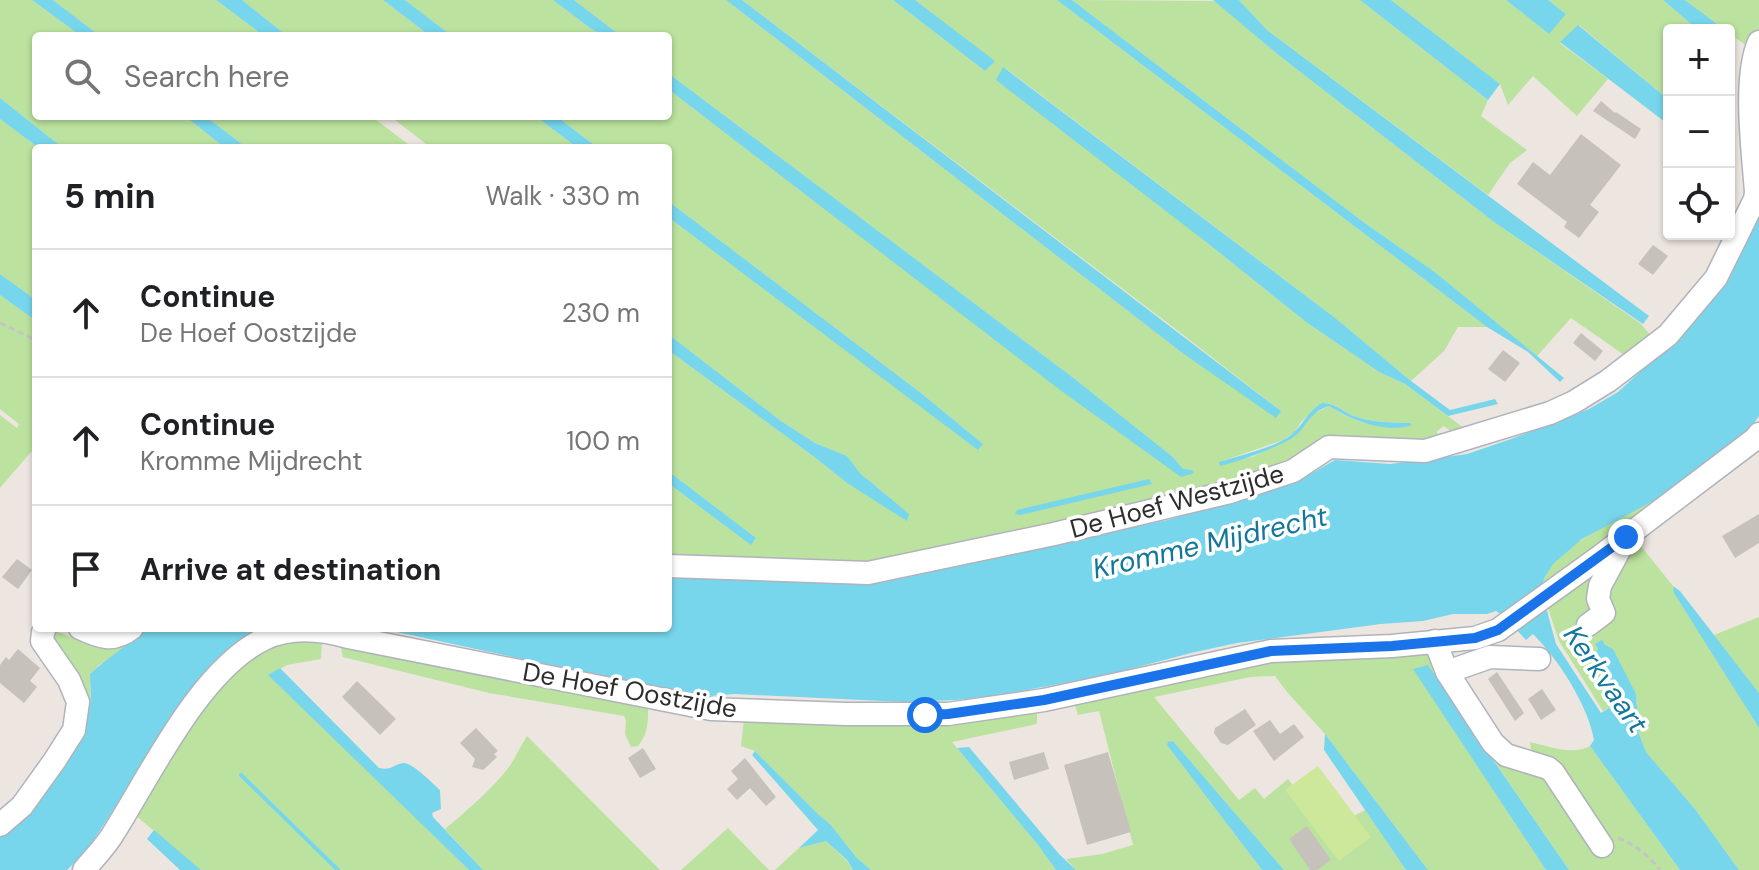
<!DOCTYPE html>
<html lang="en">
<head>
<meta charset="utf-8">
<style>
  body { margin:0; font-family:"DM Sans",sans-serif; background:#f2f2f2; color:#202124 }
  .controls { position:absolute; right:24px; top:24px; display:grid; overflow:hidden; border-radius:8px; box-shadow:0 2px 6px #0004 }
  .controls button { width:72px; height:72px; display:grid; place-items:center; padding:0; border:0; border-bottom:2px solid #e0e0e0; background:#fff; color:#202124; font:40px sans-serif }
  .stop { position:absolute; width:24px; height:24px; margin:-18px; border:6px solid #1a73e8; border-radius:50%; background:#fff }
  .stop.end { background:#1a73e8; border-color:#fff; box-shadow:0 2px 8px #0008 }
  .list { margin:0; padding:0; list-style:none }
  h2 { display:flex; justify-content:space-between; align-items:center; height:104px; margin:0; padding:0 32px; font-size:34px }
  h2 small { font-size:26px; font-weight:400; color:#757577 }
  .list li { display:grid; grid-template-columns:52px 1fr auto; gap:24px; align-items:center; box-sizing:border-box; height:128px; padding:0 32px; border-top:2px solid #e0e0e0 }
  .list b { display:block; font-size:30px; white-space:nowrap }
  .list p { margin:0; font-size:26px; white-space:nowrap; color:#757577 }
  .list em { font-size:26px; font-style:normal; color:#757577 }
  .icon { flex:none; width:44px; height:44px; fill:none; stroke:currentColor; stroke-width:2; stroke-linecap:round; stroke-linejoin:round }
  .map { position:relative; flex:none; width:1759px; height:870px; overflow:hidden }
  .search { position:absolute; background:#fff; box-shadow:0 2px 6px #0004; left:32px; top:32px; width:640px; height:88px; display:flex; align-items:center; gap:20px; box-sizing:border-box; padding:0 28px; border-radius:8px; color:#757577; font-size:30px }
  .panel { position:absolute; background:#fff; box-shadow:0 2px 6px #0004; left:32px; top:144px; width:640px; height:488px; border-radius:8px }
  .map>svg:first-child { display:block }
  .green { fill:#bbe29e; fill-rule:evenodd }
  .pitch { fill:#cee89b }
  .water { fill:#77d6eb }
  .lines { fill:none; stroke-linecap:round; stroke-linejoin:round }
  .stream { stroke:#77d6eb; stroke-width:4 }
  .building { fill:#c6c1bb }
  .minor-casing { stroke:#b0b3bc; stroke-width:25 }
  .path { stroke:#c4c4c4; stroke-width:3; stroke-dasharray:6 4; stroke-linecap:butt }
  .minor { stroke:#fff; stroke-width:22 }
  .route { stroke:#1a73e8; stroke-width:10 }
  .labels { text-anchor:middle; stroke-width:7; stroke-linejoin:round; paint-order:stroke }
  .street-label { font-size:26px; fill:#2d2d2d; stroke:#fff }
  .water-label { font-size:28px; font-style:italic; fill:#12779b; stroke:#fff }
</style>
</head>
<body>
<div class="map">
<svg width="1759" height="870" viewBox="0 0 1759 870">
  <rect width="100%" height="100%" fill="#ede6e0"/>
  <g class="green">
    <polygon points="0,0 32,0 81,36 36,36 36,116 185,116 225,148 63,148 0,98"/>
    <polygon points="53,0 216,0 264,36 100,36"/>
    <polygon points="242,0 383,0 430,36 287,36"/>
    <polygon points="405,0 553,0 590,28 604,36 452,36"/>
    <path d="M574 0H726L1181 352 1281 411 1182 334 742 0H893L985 71 994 61 915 0H1057L1487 327H1458L1444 351 1411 381 1334 317 1004 67 1206 242 1306 322 1379 372 1405 384 1472 434 1458 437 1444 426 1437 431 1439 441H1330L1284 469 904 564 668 563V483L751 544 756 538 668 471V350L813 456 847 483 890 498 860 473 847 456 815 443 781 421 668 334V217L978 449 983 444 921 393 668 201V148H598L556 116H668V89L889 258 1183 469 1173 457 1071 376 668 73V36H621ZM1322 403C1335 403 1340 410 1351 415 1370 423 1390 422 1410 423H1364L1344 415 1329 406 1315 413 1293 438 1252 457 1220 462 1283 440 1294 433 1301 422Z"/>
    <polygon points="1072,0 1215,1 1281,57 1494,222 1640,323 1652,337 1630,359 1571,318 1537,356 1436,273 1362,221"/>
    <polygon points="1239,0 1360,0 1488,100 1481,116 1527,150 1510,163 1488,195 1267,30"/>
    <polygon points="1391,0 1506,0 1548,33 1566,14 1548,0 1663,0 1698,30 1669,30 1669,100 1579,25 1560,43 1608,79 1577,116 1533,76 1508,105 1500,84"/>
    <polygon points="1685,0 1759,0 1759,31 1751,49 1729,33 1729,30 1725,30"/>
    <polygon points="205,116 371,116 413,148 247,148"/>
    <polygon points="390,116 535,116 578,148 431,148"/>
    <polygon points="0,119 39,148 36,148 36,300 0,274"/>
    <polygon points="0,295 36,321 36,446 0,488 0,415 17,428 19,424 0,409"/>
    <path d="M1670 492 1541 589C1544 581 1546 573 1551 566 1572 538 1638 510 1670 492Z"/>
    <polygon points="1636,540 1673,586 1675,593 1759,728 1759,870 1739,870 1695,809 1646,752 1639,734 1636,694 1598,648 1595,657 1614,698 1615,704 1603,711 1559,641 1547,605"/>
    <polygon points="1759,617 1759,693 1714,635"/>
    <path d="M49 631C62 631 73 639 86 642 101 646 115 645 131 644L99 665 90 674 91 705 85 722Z"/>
    <polygon points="322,640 321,659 287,665 269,675 469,870 201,870 129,810 221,678 269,641"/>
    <path d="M340 644 648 704C648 720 649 733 638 746L631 747 625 734 626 720 624 716 489 693 343 657Z"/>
    <polygon points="1425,652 1430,658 1453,702 1414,669 1546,870 1428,870 1325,734 1287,692 1275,676 1250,677 1154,697 1239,800 1255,788 1264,799 1288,779 1328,830 1365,810 1406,870 1284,870 1173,741 1167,745 1262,870 1076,870 1066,859 1102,854 1133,845 1099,711 1078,715 1074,702 1291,654"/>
    <polygon points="1037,709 1037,724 952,742 1038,845 1056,870 871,870 856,857 831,825 819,815 755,751 741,746 744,719 829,725 892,725"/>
    <path d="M527 736 660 870H483L445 829C465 812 496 786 511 764 517 755 521 745 527 736Z"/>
    <path d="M1530 742C1548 746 1573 756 1590 746L1680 870H1569L1491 756 1536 774 1545 780 1565 771 1532 757Z"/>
    <polygon points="728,828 769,870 681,870"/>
    <polygon points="826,841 847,861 853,870 775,870 799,848"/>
  </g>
  <polygon class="pitch" points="1318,766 1371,837 1339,861 1285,790"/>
  <g class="water">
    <polygon points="32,0 53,0 100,36 81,36"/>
    <polygon points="216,0 242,0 287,36 264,36"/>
    <polygon points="383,0 405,0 452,36 430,36"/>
    <polygon points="553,0 574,0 621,36 604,36 590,28"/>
    <polygon points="726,0 742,0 1281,411 1276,418 1181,352"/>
    <polygon points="893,0 915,0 995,61 985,71"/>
    <polygon points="1057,0 1072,0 1362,221 1436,273 1564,378 1560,382 1528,352 1487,327"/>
    <polygon points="1213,0 1239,0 1267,30 1649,316 1643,324 1494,222 1281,57"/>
    <polygon points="1360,0 1391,0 1500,84 1488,100"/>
    <polygon points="1506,0 1548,0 1566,14 1549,34"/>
    <polygon points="1663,0 1685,0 1725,30 1698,30"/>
    <polygon points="1578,25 1669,100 1669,125 1560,42"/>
    <polygon points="1003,67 1334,317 1411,381 1450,410 1495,399 1498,404 1448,416 1405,384 1379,372 1306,322 1206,242 996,80"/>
    <polygon points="668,73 1071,376 1173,457 1183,469 1192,470 1194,473 1181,477 1060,390 668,89"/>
    <polygon points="0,98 63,148 39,148 0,119"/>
    <polygon points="185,116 205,116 247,148 225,148"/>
    <polygon points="535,116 556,116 598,148 578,148"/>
    <polygon points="668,201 921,393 983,444 978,450 668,217"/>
    <path d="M1759 211V416L1746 434 1670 492 1582 539 1553 564 1545 577 1541 589 1556 644 1601 713 1615 704 1614 697 1595 656 1598 648 1595 644 1602 640 1605 645 1613 649 1636 694 1639 734 1646 752 1695 809 1739 870H1680L1590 746 1594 740C1588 705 1558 659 1533 634L1526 640 1504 616 1496 611 1487 614H1453L1423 621 1381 624 1237 643 1191 653 1107 675 994 696 956 700 904 702 734 694 699 697 378 628H668V577L858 581 900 579 970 561 1168 520 1297 482 1335 460 1390 464 1424 460 1467 454 1511 439 1589 409 1618 392 1651 362 1720 288 1743 249Z"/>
    <polygon points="0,274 36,300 36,321 0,295"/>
    <polygon points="668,334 781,421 815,443 847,456 860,473 909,514 907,521 847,483 813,456 668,350"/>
    <path d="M1322 403C1335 403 1340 410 1351 415 1370 423 1390 422 1410 423L1412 425C1386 434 1351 420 1329 406 1307 413 1306 430 1291 439 1269 451 1245 459 1220 466L1219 462C1238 456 1276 447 1291 435 1303 425 1308 411 1322 403Z"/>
    <polygon points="668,471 756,538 751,545 668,483"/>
    <polygon points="1149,479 1152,484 1020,515 1015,514 1017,510"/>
    <polygon points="1673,586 1680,591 1759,693 1759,728 1674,593"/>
    <path d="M147 628H263C210 656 179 708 148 757 127 789 107 820 86 851L67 870H0V836L7 831C30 802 85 741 90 706 92 696 90 685 90 674 108 657 129 645 147 628Z"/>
    <polygon points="1428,665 1569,870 1546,870 1413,669"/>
    <path d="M280 668 379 768C392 771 393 764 404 763 413 763 433 784 440 790L441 809 432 813 433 817 483 870H469L268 675Z"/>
    <polygon points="1325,734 1428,870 1406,870 1324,750"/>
    <polygon points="1173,741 1284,870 1262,870 1167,745 1168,742"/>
    <polygon points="969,747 1059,854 1076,870 1056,870 1038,845 957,748"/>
    <polygon points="755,751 819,815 831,825 856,857 871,870 853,870 847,860 826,841 799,848 818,830 752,755"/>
    <polygon points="154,830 201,870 180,870 147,839"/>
  </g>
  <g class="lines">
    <polyline class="stream" points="241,775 338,870"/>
  </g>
  <g class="building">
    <polygon points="1601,101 1615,113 1616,112 1641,129 1635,139 1593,111"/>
    <polygon points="1581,134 1621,165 1590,205 1599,212 1579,238 1564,227 1567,222 1517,184 1533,162 1550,175"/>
    <polygon points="1653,245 1668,256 1653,275 1638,264"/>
    <polygon points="1581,333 1603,351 1595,361 1573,343"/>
    <polygon points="1503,350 1520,363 1505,382 1488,369"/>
    <polygon points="1759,514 1759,543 1735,558 1722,536"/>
    <polygon points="17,559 32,570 18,589 2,577"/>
    <polygon points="18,649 40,668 30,681 37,687 24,703 0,683 0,665 6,657 9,660"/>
    <polygon points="1497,672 1524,713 1515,721 1488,679"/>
    <polygon points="357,681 396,719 380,735 342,697"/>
    <polygon points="1542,689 1556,710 1541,720 1528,699"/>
    <polygon points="1245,709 1256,725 1228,745 1221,743 1214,733 1215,728"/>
    <polygon points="1270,720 1280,734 1294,724 1304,737 1274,761 1253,731"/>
    <polygon points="476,728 498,751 494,754 497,757 483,770 472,767 475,759 460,743"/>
    <polygon points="643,748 656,769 640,778 628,758"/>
    <polygon points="1044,752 1049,769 1014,780 1009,762"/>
    <polygon points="1108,752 1131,832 1087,845 1064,765"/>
    <polygon points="745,758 776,797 766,806 750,788 737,800 727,789 738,779 731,771"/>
    <polygon points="1307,826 1331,860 1317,870 1310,870 1289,839"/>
  </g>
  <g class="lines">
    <defs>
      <g id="minor">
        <path d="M668 566 868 573 1054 534 1230 492 1293 471 1329 447 1425 451 1550 413 1574 402 1608 381 1668 335 1716 278 1755 199 1756 192C1753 152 1743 78 1759 42"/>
        <polyline points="1588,625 1604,613 1598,599 1600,586 1622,545"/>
        <path d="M80 628C99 637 113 643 132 628"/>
        <polyline points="1435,641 1447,672 1493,743 1506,755 1548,768 1553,772 1602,846"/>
        <polyline points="1447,672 1490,657 1539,659"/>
        <polyline points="0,825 22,806 55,760 74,730 78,702 69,680 42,641 43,632 45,628"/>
        <path d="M84 870C93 859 103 849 111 837 149 778 199 670 264 639 291 626 320 629 348 637L711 709 846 714H948L1044 700 1271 651 1392 646 1475 638 1498 630 1598 558 1755 439 1759 434"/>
      </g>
    </defs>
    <use href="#minor" class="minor-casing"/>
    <g class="path">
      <polyline points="0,323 36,340"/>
      <path d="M1618 838C1636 845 1648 855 1660 870"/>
    </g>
    <use href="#minor" class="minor"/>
  </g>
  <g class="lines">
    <polyline class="route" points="925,715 948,714 1044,700 1271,651 1392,646 1475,638 1498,630 1626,537"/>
  </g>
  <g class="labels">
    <g class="street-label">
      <text transform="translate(1177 501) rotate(-15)" y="9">De Hoef Westzijde</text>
      <text transform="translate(630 690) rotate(10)" y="9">De Hoef Oostzijde</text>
    </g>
    <g class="water-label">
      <text transform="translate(1210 542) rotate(-13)" y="10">Kromme Mijdrecht</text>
      <text transform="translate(1606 679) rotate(55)" y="10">Kerkvaart</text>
    </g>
  </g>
</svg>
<div class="controls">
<button>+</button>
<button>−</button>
<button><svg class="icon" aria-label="locate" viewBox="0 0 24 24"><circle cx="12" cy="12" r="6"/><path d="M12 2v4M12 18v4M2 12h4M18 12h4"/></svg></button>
</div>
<div class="stop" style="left:925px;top:715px"></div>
<div class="stop end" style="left:1626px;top:537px"></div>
<div class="search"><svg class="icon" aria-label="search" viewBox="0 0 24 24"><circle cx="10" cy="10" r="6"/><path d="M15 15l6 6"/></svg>Search here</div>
<section class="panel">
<h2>5 min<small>Walk · 330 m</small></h2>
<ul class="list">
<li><svg class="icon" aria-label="ahead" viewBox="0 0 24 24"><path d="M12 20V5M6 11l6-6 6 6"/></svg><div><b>Continue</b><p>De Hoef Oostzijde</p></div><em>230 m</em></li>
<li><svg class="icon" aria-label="ahead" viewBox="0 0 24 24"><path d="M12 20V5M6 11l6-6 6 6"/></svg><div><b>Continue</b><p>Kromme Mijdrecht</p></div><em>100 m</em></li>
<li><svg class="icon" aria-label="arrive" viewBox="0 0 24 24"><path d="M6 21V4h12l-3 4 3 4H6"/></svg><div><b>Arrive at destination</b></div></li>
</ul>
</section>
</div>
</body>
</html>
